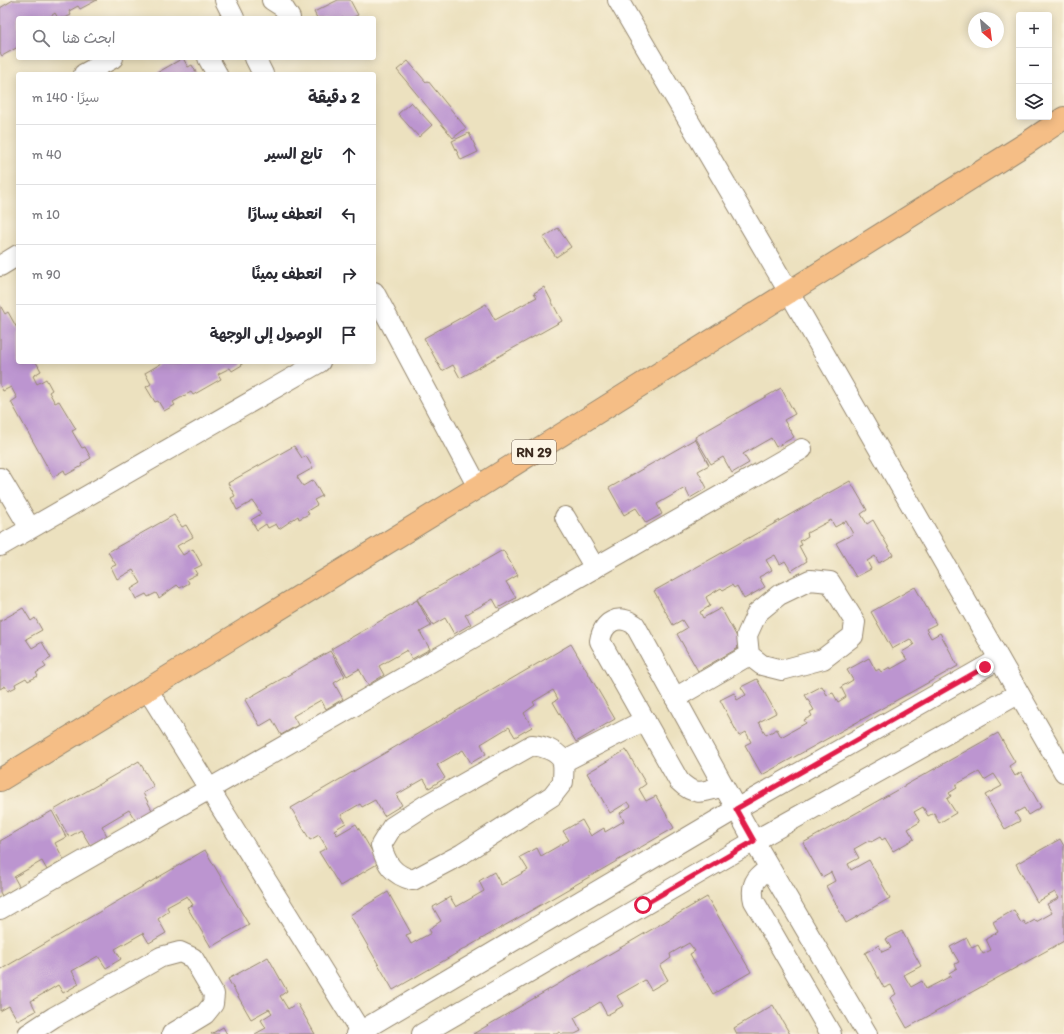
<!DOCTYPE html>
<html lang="ar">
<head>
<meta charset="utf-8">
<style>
  body { margin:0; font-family:Itim,"Playpen Sans Arabic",sans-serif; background:#f2f2f3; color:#2b2b33; direction:rtl }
  .controls { position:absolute; right:12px; top:12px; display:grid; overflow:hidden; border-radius:4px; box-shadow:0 2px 10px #0003 }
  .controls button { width:36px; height:36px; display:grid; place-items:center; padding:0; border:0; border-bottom:1px solid #e1e1e2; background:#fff; color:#2b2b33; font:20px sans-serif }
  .compass { position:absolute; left:968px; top:12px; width:36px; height:36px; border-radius:50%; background:#fff; box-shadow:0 2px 10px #0003; rotate:152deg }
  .stop { position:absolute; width:12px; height:12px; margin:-9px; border:3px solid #e11d48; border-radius:50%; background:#fff }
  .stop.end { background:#e11d48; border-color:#fff; box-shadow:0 1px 4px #0008 }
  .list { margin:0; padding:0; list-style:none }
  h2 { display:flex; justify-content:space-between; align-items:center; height:52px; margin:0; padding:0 16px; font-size:17px }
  h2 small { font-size:13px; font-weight:400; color:#7c7c81 }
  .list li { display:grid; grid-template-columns:26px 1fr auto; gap:12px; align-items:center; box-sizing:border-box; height:60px; padding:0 16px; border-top:1px solid #e1e1e2 }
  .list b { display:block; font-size:15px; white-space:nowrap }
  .list em { font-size:13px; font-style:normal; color:#7c7c81 }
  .icon { flex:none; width:22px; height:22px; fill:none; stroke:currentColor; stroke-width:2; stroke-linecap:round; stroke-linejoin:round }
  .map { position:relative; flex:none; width:1064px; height:1034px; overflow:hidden; direction:ltr }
  .search { position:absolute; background:#fff; box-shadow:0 2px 10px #0003; left:16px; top:16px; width:360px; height:44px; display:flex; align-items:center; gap:10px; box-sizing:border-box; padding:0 14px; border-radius:4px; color:#7c7c81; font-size:15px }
  .panel { position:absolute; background:#fff; box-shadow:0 2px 10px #0003; left:16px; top:72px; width:360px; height:292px; border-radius:4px; direction:rtl }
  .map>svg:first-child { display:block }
  .building { fill:#bc95d0 }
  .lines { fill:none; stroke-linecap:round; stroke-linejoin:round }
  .minor-casing { stroke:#94866e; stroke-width:22 }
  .major-casing { stroke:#94866e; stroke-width:24 }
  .minor { stroke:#fff; stroke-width:20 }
  .major { stroke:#f5be86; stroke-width:22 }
  .route { stroke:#e11d48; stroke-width:5 }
  .labels { text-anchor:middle; stroke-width:3; stroke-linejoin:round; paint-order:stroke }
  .shield { fill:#fcf5e5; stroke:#75675a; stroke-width:1 }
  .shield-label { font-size:14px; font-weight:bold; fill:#3b2a1e }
</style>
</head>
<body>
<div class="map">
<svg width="1064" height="1034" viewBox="0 0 1064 1034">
  <rect width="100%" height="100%" fill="#fcf5e5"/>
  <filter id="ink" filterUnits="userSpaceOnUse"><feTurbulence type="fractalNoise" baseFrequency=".025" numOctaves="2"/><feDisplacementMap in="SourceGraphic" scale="8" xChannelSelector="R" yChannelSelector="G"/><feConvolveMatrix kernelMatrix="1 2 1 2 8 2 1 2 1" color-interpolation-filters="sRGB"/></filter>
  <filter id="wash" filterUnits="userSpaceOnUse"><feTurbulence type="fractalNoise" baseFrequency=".012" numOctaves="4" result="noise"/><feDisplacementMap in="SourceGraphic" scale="16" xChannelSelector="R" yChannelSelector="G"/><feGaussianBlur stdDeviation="0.9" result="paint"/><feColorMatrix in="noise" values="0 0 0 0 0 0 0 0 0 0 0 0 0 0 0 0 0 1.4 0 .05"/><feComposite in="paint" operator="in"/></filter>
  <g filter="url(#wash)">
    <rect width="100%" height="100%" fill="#ece1bf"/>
    <g id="blocks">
      <g class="building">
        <polygon points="13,0 97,0 80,9 78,6 69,11 71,15 65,18 58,18 55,13 48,18 18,18 18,47 2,56 0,53 0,8"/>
        <polygon points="338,0 350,0 358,15 351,18 317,18 314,12"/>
        <polygon points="183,58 188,67 192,65 197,74 155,74"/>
        <polygon points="408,61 426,82 428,81 466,128 453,138 397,70"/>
        <polygon points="411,102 432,125 419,137 398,114"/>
        <polygon points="469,133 478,152 461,160 452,141"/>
        <polygon points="558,228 571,247 556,257 543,238"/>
        <polygon points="544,287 562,321 460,378 453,365 442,371 424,338 486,304 495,320 537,297 534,293"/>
        <polygon points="0,305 5,314 8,312 18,330 18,362 36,362 41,371 33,376 37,384 46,379 52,390 49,392 55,403 59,401 76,429 72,431 82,448 85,447 91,458 81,464 82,466 66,475 64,470 53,477 11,402 17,398 11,387 3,391 0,385"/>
        <polygon points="164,362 241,362 242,365 232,371 230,368 218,374 221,379 193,395 191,392 173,402 175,405 164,411 158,401 155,402 146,387 151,384 145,373"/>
        <polygon points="781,388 795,414 784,420 794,437 776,447 771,438 743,454 749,463 732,473 723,457 711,464 695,437"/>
        <polygon points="695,439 709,465 698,471 707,488 690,498 685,488 657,504 662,514 646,523 636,508 624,515 609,488"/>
        <polygon points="294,446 302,458 306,456 313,468 297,477 303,486 313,480 322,496 314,500 317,505 307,511 309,514 299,519 298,516 279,529 276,524 268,528 266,524 257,530 251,520 261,514 253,501 237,510 231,498 235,496 228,483"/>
        <polygon points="850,481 867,510 861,514 867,524 873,520 893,555 879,563 875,556 867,561 871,569 856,577 836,543 853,534 846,521 835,527 831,520 807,533 808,536 800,541 802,545 799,546 807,561 791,571 785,561 780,564 775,555 766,560 772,570 759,577 765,587 744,599 737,586 734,588 732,585 723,590 721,588 706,597 710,606 700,612 703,618 721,608 742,646 698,671 677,634 687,628 682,620 673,625 654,591"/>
        <polygon points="174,515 182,527 186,525 193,537 177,546 183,555 193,549 202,565 194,569 197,574 187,579 189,583 180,588 177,585 159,598 156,593 148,597 146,594 136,599 131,589 141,583 133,570 117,579 111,567 116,565 108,552"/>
        <polygon points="503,550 518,575 506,582 516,598 498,608 493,599 465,615 471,624 454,634 445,618 433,625 417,599"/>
        <polygon points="915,587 936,624 926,629 931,638 940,633 958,666 762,775 745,745 751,742 746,732 739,736 720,700 734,693 737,700 746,695 741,687 757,679 776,713 759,722 766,735 777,729 781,737 806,723 804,720 812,716 810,712 814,710 805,695 822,686 827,695 833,693 838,702 846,697 841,687 853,680 847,670 869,658 876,671 879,669 881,672 890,667 891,669 907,660 902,652 914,645 910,639 892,649 871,612"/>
        <polygon points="417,600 431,626 420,632 430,649 412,659 407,650 379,666 384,675 368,685 359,669 347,676 331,649"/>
        <polygon points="23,608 31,621 35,618 42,630 26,639 32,648 42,642 51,658 43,663 46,667 36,673 38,676 28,681 26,678 15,684 16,687 8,691 5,686 0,689 0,621"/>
        <polygon points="571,644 615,719 576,742 553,702 558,699 553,690 533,702 535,705 524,713 532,727 515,737 509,727 481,744 486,754 471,763 463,750 437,765 445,778 429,788 424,779 396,795 402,805 384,816 375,800 362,807 360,804 341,815 346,823 334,830 337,835 356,824 379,863 340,886 319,852 327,848 319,835 310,840 291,808"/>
        <polygon points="330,651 345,676 334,683 343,699 326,709 321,700 293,716 298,725 281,735 272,719 260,726 245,700"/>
        <polygon points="998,733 1015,762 1009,766 1015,776 1021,772 1041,807 1028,815 1024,808 1015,813 1020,821 1005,829 985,795 1002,786 994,774 984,780 979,772 955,785 957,788 949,793 951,796 947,799 956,813 939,823 934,813 928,816 923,807 914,812 920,822 908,829 914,839 893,851 885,838 882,840 880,837 871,842 870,840 854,849 859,858 848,864 851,870 869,860 890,898 846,923 826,886 835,881 831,872 822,877 803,843"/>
        <polygon points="626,750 646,784 639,789 646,801 656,796 674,828 393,990 350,915 388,892 411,933 406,935 411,944 431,933 429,929 441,921 433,907 450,897 456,907 484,891 479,881 494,872 501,885 528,870 520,857 537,848 541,856 569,840 563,831 582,820 591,836 604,828 605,832 624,821 620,813 631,806 628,802 610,813 587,773"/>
        <polygon points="139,761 154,787 143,793 152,810 135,820 129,810 102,826 107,836 90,845 81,830 69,837 54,810"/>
        <polygon points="52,811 66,837 55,843 64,860 47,870 42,861 14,877 19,886 2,896 0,892 0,841"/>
        <polygon points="1060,839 1064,846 1064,941 907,1028 890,998 896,994 891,985 884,988 865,953 879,945 882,952 891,948 886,939 902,931 921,966 904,975 911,987 922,981 926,989 951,976 949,973 957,968 955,964 959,962 950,947 967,938 972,948 978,945 983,954 991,950 986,939 998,932 993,922 1014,910 1021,923 1024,921 1026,925 1035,920 1036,922 1052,913 1047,904 1059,898 1055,892 1037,902 1016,864"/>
        <polygon points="205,850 249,925 211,947 187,907 193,905 187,896 167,907 169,911 158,919 166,933 149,943 143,933 115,949 121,959 106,968 98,956 72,971 79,984 63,993 58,985 31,1001 36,1011 18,1021 9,1006 0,1011 0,970"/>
        <polygon points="707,897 751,972 713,994 690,954 695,951 689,943 670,954 671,958 660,966 668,980 651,990 645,980 617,996 623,1006 607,1015 600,1002 574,1018 581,1031 575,1034 561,1034 560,1032 556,1034 473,1034"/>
        <polygon points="268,957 287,991 280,996 288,1009 297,1003 315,1034 255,1034 266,1028 261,1020 272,1013 269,1009 251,1019 228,979"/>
        <polygon points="773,1005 790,1034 737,1034 734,1028"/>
        <polygon points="223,1027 227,1034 211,1034"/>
      </g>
    </g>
  </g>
  <g filter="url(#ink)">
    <use href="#blocks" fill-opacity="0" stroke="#94866e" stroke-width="1"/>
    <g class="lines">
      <defs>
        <g id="minor">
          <polyline points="225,0 234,18"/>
          <polyline points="272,0 283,7 290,18"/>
          <polyline points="618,0 789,292 1064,772"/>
          <polyline points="208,58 217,74"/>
          <polyline points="255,58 263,74"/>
          <polyline points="84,74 113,58"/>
          <polyline points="0,266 18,255"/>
          <polyline points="374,292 478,487"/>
          <polyline points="0,478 30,528"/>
          <polyline points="565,517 595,568"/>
          <polyline points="0,546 320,362"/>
          <polyline points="147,689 362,1034"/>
          <polyline points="675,698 749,655 762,665 782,670 823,659 853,636 855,622 830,582 810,580 779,595 757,613 747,635 749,655"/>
          <path d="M532 745C542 746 560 751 563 763 564 769 563 776 563 782L552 796 462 854 413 880C393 875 386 864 381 845L392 827 426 805Z"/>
          <polyline points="563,762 645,720"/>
          <path d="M723 786C704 792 695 797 679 781L600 641C603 622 618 613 635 625L754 841 867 1034"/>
          <path d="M770 869C756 876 750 885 754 901L831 1034"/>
          <polyline points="0,909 802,449"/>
          <polyline points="28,1034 54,1017 161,957 180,952 193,958 214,994 213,1004 205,1014 172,1034"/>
          <polyline points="356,1034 736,809 999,659"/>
          <polyline points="422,1034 754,841 1018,694"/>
        </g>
        <polyline id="major" points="0,780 478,487 1027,143 1064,118"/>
      </defs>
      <use href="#minor" class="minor-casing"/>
      <use href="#major" class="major-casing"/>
      <use href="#minor" class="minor"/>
      <use href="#major" class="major"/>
    </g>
  </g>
  <g class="lines" filter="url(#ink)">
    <polyline class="route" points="643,905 754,841 736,809 985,667"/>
  </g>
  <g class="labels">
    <rect class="shield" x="512" y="440" width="44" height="24" rx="3"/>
    <g class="shield-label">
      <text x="534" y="457">RN 29</text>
    </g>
  </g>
</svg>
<div class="controls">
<button>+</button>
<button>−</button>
<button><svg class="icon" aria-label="layers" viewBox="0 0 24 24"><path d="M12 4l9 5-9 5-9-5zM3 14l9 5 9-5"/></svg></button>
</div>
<svg class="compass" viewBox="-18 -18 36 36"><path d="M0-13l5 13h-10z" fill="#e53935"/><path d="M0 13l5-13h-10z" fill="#7c7c81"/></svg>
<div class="stop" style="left:643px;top:905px"></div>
<div class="stop end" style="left:985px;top:667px"></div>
<div class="search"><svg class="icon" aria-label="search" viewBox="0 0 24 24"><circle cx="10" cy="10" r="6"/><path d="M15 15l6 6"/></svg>ابحث هنا</div>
<section class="panel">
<h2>2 دقيقة<small>سيرًا · 140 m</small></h2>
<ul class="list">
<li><svg class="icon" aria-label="ahead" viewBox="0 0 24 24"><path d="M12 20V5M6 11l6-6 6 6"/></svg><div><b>تابع السير</b></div><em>40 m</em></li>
<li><svg class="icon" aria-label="left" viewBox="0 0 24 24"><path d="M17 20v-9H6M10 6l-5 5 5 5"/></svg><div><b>انعطف يسارًا</b></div><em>10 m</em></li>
<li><svg class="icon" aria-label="right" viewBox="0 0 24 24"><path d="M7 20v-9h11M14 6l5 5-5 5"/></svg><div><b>انعطف يمينًا</b></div><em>90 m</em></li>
<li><svg class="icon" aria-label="arrive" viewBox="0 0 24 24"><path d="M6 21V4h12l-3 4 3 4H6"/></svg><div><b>الوصول إلى الوجهة</b></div></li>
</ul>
</section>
</div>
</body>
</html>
